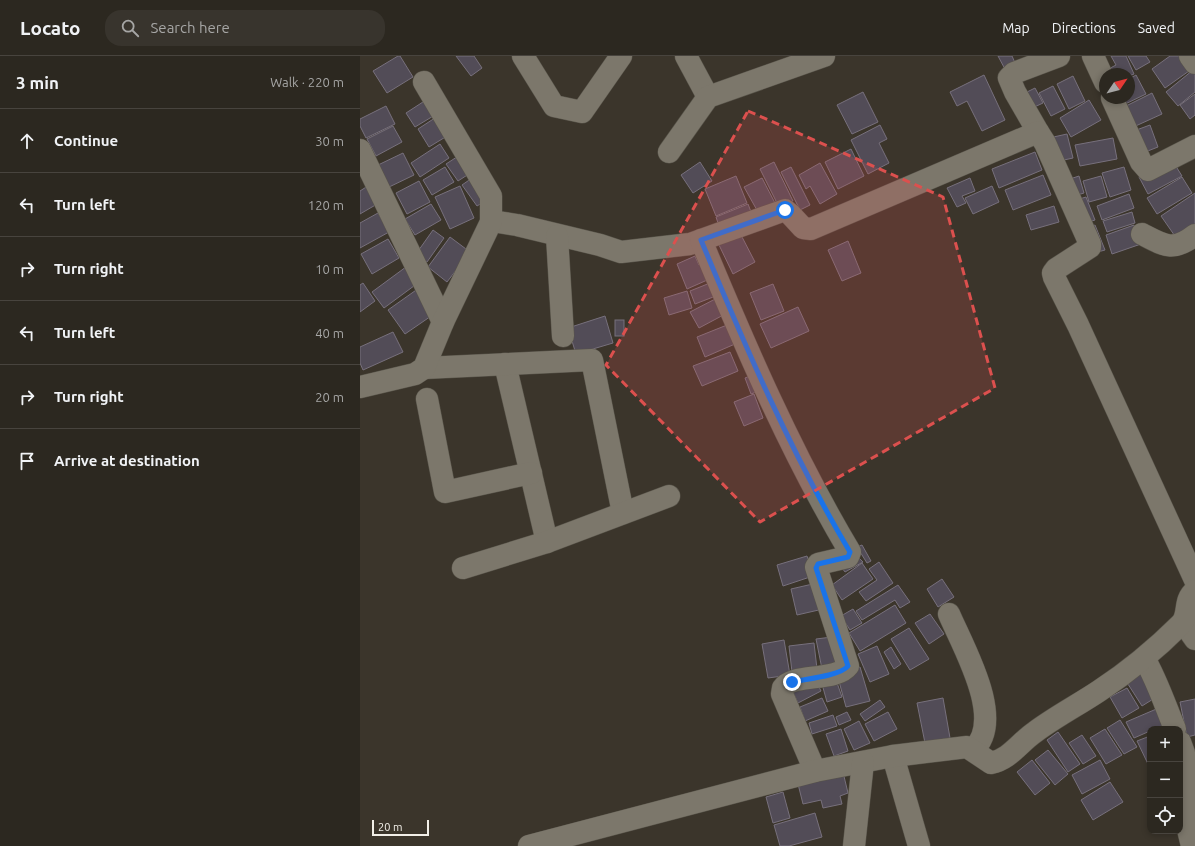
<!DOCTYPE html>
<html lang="en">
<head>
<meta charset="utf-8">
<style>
  body { margin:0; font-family:Ubuntu,sans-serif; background:#38342d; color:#f1f3f6 }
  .controls { position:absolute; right:12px; bottom:12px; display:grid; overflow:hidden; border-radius:8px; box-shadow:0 2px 6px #0003 }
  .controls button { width:36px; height:36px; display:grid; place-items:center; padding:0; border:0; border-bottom:1px solid #48443e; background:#2c2820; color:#f1f3f6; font:20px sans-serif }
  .compass { position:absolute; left:739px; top:12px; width:36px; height:36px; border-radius:50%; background:#2c2820; box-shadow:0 2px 6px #0003; rotate:55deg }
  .scale { position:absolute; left:12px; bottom:10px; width:57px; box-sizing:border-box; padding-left:4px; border:2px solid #f2efe8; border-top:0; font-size:11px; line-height:14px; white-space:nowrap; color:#f2efe8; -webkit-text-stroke:3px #3b352b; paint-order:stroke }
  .stop { position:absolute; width:12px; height:12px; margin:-9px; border:3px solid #1a73e8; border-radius:50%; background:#fff }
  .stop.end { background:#1a73e8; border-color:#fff; box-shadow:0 1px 4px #0008 }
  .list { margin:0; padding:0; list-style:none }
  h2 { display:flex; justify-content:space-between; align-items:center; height:52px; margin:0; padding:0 16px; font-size:17px }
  h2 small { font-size:13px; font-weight:400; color:#a6a6a5 }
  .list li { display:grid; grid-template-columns:26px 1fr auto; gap:12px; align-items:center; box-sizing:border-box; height:64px; padding:0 16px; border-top:1px solid #48443e }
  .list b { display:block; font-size:15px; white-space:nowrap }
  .list em { font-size:13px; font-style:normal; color:#a6a6a5 }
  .icon { flex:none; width:22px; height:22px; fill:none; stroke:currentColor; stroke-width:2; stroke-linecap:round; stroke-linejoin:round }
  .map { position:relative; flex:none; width:835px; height:790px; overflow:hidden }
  header { display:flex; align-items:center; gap:24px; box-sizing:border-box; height:56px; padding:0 20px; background:#2c2820; border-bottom:1px solid #48443e }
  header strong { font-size:19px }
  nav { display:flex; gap:22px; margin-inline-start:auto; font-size:14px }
  .search { width:280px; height:36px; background:#38342d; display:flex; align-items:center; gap:10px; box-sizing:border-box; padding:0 14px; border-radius:16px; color:#a6a6a5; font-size:15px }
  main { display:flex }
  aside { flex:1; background:#2c2820 }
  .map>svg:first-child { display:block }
  .building { fill:#524c57; stroke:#77707c }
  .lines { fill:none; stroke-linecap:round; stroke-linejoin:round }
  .minor-casing { stroke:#58544a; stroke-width:23 }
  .minor { stroke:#7c776b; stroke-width:22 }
  .route { stroke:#1a73e8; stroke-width:5 }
  .marked { fill:#dc504e; fill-opacity:0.2; stroke:#dc504e; stroke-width:3; stroke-dasharray:8 5; stroke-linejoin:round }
</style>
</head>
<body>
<header>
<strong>Locato</strong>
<div class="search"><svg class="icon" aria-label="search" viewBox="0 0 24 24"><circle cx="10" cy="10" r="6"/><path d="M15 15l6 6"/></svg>Search here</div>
<nav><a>Map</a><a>Directions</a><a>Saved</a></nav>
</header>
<main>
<aside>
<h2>3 min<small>Walk · 220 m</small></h2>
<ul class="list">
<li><svg class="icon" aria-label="ahead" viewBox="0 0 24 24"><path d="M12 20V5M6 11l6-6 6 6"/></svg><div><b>Continue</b></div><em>30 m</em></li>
<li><svg class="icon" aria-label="left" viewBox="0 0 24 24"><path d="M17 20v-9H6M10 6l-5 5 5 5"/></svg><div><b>Turn left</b></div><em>120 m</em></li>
<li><svg class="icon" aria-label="right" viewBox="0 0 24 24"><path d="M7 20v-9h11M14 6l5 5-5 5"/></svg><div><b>Turn right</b></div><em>10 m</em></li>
<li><svg class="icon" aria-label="left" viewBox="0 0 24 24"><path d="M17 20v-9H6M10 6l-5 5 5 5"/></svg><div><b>Turn left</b></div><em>40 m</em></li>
<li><svg class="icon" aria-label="right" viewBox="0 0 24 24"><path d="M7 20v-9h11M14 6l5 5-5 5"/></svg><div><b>Turn right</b></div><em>20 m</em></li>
<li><svg class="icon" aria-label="arrive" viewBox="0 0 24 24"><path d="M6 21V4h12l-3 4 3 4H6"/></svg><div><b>Arrive at destination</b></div></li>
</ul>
</aside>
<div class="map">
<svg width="835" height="790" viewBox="0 0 835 790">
  <rect width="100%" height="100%" fill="#3b352b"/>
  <g class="building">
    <polygon points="38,0 40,0 53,21 27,37 13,15"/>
    <polygon points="96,0 114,0 122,12 111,20"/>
    <polygon points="638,0 652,0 656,9 646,15"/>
    <polygon points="751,0 766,0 774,18 769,20 769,18 745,18 743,16 756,9"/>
    <polygon points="768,0 786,0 790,6 776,14"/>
    <polygon points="810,0 819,0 829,15 805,32 792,13"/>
    <polygon points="833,14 835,16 835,36 818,50 806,36"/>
    <polygon points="624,19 645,64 622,75 607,45 597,50 590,36"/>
    <polygon points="776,19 786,38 759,51 754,42 769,42 769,23"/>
    <polygon points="713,20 725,45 709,53 697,28"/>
    <polygon points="693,30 705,53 691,60 679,37"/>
    <polygon points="675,32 683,47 668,54 661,39"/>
    <polygon points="503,36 518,66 492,78 477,49"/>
    <polygon points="792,37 802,58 769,73 760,53"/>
    <polygon points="835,38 835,59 830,63 820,49"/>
    <polygon points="66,44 75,59 55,71 46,57"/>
    <polygon points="729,44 741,64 711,81 700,62"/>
    <polygon points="26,50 35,68 6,82 0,70 0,63"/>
    <polygon points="81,58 92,77 69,91 58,73"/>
    <polygon points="520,69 527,83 519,87 529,107 508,118 491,84"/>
    <polygon points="790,69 798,91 780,98 771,76"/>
    <polygon points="33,70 42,86 16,100 7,83"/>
    <polygon points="707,78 713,102 695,106 689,82"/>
    <polygon points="753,82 757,103 720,110 715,89"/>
    <polygon points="80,88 89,102 60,121 51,107"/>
    <polygon points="491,93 504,120 478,133 465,106"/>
    <polygon points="675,96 682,114 639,132 632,113"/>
    <polygon points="43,97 54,119 27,132 16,110"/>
    <polygon points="103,97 115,114 98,125 86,108"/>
    <polygon points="812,104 822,120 788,138 779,121"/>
    <polygon points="340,106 352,125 333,137 321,119"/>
    <polygon points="414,106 433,145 419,151 400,113"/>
    <polygon points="460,107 477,138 460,148 450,130 446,133 439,119"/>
    <polygon points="85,111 94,126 72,139 63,124"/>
    <polygon points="431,111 450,149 440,154 421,116"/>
    <polygon points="764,111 771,134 750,141 742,117"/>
    <polygon points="683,119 691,139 653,154 645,134"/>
    <polygon points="115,120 130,142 117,150 102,129"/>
    <polygon points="376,120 387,147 356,160 345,133"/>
    <polygon points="719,120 724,137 711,141 704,125"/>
    <polygon points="741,120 747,141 729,146 723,125"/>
    <polygon points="822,121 832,137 797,158 787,142"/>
    <polygon points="402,122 415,147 398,156 384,131"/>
    <polygon points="610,122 615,135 602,140 606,147 597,151 587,132"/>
    <polygon points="59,125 70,146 47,158 36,137"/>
    <polygon points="14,126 24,144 0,158 0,135"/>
    <polygon points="100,130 114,162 90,173 75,141"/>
    <polygon points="632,130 639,146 613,158 605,142"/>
    <polygon points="835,137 835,171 817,183 801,160"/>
    <polygon points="769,138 774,152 742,164 737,150"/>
    <polygon points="726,141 735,164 723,168 713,145"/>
    <polygon points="71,148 81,164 55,179 45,163"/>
    <polygon points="388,148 393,161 360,173 356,161"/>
    <polygon points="694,150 699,166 671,174 666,159"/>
    <polygon points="772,156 775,167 747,176 743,165"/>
    <polygon points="18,157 29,176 0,192 0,167"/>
    <polygon points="735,169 745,194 734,197 726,173"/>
    <polygon points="774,169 781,188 752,198 746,179"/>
    <polygon points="73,174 84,182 67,206 56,198"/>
    <polygon points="381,179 395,206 373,218 359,189"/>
    <polygon points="90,181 110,196 87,226 68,211"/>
    <polygon points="28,183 39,202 12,218 1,198"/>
    <polygon points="488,185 501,217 482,225 468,194"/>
    <polygon points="335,200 339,209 347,205 354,221 327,233 317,208"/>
    <polygon points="50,208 62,224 24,252 12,236"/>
    <polygon points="355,225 361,238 335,248 330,235"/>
    <polygon points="3,227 15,245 0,256 0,229"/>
    <polygon points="413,228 424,255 401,264 390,237"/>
    <polygon points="59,232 77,256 45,278 28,254"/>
    <polygon points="327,235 332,252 309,259 304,242"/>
    <polygon points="361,240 369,256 339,272 330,256"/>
    <polygon points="438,251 449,275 411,292 400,268"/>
    <polygon points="245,260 253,287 216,298 208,272"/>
    <rect x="255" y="264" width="9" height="16"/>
    <polygon points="367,269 375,288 345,301 337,281"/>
    <polygon points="33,276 43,296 3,314 0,307 0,291"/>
    <polygon points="370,296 378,315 342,330 333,310"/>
    <polygon points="397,317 404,333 391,338 385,322"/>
    <polygon points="394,338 403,362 384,370 374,346"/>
    <polygon points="502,489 511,505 507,507 497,491"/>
    <polygon points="495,498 503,506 485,516 480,509"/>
    <polygon points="447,500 453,520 423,530 417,509"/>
    <polygon points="519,506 533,527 506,545 499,536 517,524 509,513"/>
    <polygon points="502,507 513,523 482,544 472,529"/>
    <polygon points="582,523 594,541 578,551 567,533"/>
    <polygon points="457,527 463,553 437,559 431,533"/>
    <polygon points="538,529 550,546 540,552 535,544 502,564 496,555"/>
    <polygon points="535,549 546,567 500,595 489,577"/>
    <polygon points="493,553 502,567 490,574 481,560"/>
    <polygon points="570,558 584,578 569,588 555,567"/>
    <polygon points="549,572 569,603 550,614 531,583"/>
    <polygon points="472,581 477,610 462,613 456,583"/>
    <polygon points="424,584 430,619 408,622 402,588"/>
    <polygon points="454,587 457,613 432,616 429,590"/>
    <polygon points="517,590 529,618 510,626 498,598"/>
    <polygon points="531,591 541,608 534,613 524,596"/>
    <polygon points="500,611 510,645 486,651 477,618"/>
    <polygon points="783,615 798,640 782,650 766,625"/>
    <polygon points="455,623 461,635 438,647 432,634"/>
    <polygon points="476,624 482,641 467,646 462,628"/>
    <polygon points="767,632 779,652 762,662 750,641"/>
    <polygon points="462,642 468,655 445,665 440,651"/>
    <polygon points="583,642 590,682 565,687 557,647"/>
    <polygon points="835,643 835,679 827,681 820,646"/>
    <polygon points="520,644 525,651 505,665 500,658"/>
    <polygon points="801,651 808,667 795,673 790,673 790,675 774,682 766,666"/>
    <polygon points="487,656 491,664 479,669 476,661"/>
    <polygon points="528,656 537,673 514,685 505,668"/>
    <polygon points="473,659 477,670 452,678 449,667"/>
    <polygon points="760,664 777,691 764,698 747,672"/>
    <polygon points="499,665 510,687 494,694 484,673"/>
    <polygon points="481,673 488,695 474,700 466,678"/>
    <polygon points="745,673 762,699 746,708 730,682"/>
    <polygon points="698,676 720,708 708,716 687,684"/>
    <polygon points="722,679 736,700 723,708 709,687"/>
    <polygon points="790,680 790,707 788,708 777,685"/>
    <polygon points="688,694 708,718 695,729 675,704"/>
    <polygon points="672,704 690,727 675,739 657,716"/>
    <polygon points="740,704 750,723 722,738 712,719"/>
    <polygon points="482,712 488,737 480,740 482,748 463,752 461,744 443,748 438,728"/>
    <polygon points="750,726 763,746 733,764 721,744"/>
    <polygon points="423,736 430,762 413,767 406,741"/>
    <polygon points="455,757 462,781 429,790 420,790 414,769"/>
  </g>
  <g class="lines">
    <defs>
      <g id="minor">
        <polyline points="163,0 194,50 222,56 261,0"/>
        <polyline points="326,0 348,41"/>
        <polyline points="733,0 745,26"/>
        <polyline points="830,0 835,7"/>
        <polyline points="752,42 781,106 788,114 835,90"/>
        <polyline points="678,76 655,36 649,22 654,17 699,0"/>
        <polyline points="0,94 83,266"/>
        <polyline points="309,96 348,41 464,0"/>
        <polyline points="131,166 138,166 157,169 240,189 261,196 330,188 425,154 430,158 443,172 451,173 678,76 685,87 730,188 730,191 696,213 693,217 694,221 718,269 835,524"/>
        <path d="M782 178C805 190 813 196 835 179"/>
        <polyline points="197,180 203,280"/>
        <path d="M341 184C385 290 431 397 490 496L488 501 458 508 456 511 488 610C476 626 432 617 423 632L422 638 455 715"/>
        <polyline points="145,308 187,486"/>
        <polyline points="64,312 232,304 263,457"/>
        <polyline points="0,331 55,318 64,312 83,266 131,166 131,140 64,26"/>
        <polyline points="67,343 85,436 171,417"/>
        <polyline points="103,512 187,486 309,440"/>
        <path d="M589 558C603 591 646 664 613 694"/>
        <polyline points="823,566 835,583"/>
        <path d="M784 602C797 624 805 649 815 673"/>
        <polyline points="820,686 824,697 826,727 824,757 832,790"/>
        <polyline points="533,700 559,790"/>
        <path d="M169 790 455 715 533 700 607 691 631 707C650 703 659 687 675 676 695 661 718 649 739 635 768 616 797 592 821 568 830 559 823 544 835 535"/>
        <polyline points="494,790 503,706"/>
      </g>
    </defs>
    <use href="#minor" class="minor-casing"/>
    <use href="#minor" class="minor"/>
  </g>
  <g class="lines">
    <path class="route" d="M425 154 341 184C385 290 431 397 490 496L488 501 458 508 456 512 488 610C480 620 445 623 432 626"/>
  </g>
  <path class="marked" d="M388 55 583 141 635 332 400 466 246 309Z"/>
</svg>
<div class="controls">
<button>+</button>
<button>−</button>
<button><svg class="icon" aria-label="locate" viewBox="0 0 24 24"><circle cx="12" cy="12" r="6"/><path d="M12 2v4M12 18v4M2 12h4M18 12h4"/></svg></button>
</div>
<svg class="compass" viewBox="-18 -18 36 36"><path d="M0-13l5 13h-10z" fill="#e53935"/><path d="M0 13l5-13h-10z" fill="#a6a6a5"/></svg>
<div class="scale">20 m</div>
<div class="stop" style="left:425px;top:154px"></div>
<div class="stop end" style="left:432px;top:626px"></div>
</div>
</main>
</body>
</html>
